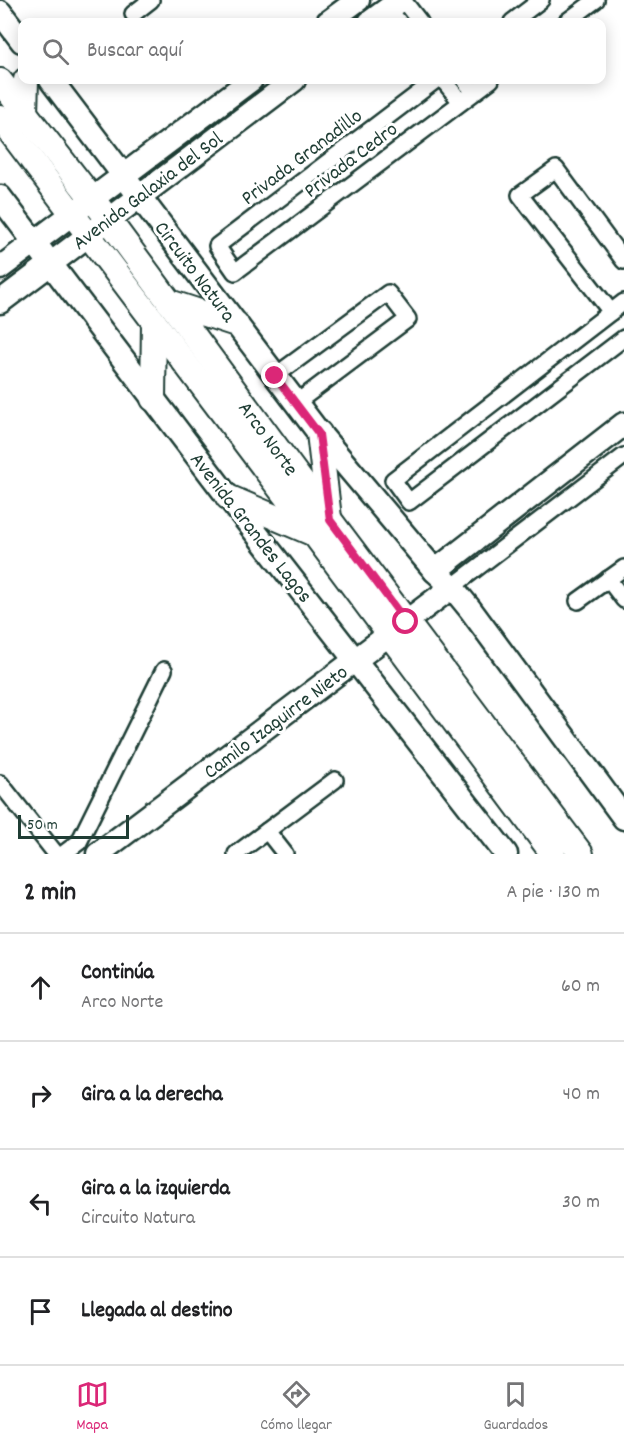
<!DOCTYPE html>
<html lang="es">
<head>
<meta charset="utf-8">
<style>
  body { margin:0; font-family:Dekko,sans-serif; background:#f6f6f6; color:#202124 }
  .scale { position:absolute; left:18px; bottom:15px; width:111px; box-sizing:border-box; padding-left:6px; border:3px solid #1f3d34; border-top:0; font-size:16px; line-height:21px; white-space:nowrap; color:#1f3d34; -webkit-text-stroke:4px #fff; paint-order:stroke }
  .stop { position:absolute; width:18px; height:18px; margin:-14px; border:4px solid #db2777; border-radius:50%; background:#fff }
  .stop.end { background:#db2777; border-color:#fff; box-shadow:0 2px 6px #0008 }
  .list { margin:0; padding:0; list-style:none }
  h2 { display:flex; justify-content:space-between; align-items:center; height:78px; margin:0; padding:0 24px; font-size:26px }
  h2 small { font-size:20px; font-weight:400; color:#757577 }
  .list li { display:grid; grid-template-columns:39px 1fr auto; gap:18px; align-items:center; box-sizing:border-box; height:108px; padding:0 24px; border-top:2px solid #e0e0e0 }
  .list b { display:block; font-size:22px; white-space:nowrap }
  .list p { margin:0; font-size:20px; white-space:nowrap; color:#757577 }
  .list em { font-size:20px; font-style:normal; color:#757577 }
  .icon { flex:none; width:33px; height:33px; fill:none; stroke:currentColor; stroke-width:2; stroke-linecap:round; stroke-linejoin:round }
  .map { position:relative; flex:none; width:624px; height:854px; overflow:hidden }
  .search { position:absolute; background:#fff; box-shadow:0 3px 15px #0003; left:18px; right:18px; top:18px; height:66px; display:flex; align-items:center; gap:15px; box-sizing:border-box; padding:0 21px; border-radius:12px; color:#757577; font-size:22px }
  .sheet { height:510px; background:#fff }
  nav { display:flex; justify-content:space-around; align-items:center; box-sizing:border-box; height:84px; border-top:2px solid #e0e0e0; background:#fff; font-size:16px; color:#757577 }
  nav a { display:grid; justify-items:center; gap:3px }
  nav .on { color:#db2777 }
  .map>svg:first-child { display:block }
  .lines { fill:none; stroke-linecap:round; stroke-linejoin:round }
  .street-casing { stroke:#1f3d34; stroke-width:20 }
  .secondary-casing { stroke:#1f3d34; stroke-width:27 }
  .primary-casing { stroke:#1f3d34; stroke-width:28 }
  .street { stroke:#fff; stroke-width:15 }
  .secondary { stroke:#fff; stroke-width:22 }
  .primary { stroke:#fff; stroke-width:24 }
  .route { stroke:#db2777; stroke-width:8 }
  .labels { text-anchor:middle; stroke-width:6; stroke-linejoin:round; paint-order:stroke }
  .street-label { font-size:21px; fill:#1f3d34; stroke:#fff }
</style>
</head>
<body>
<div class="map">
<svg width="624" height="854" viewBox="0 0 624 854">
  <rect width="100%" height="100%" fill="#fff"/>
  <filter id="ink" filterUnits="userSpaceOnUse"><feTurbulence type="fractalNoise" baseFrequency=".0167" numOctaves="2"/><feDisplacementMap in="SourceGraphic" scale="12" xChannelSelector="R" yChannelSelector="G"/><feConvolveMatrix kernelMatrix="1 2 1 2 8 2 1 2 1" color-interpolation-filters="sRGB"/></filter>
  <g filter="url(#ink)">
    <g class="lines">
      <defs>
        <g id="street">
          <polyline points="403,0 420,22"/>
          <polyline points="389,9 399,22"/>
          <polyline points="133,14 151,0"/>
          <polyline points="512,22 541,0"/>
          <polyline points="566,22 596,0"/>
          <polyline points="436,80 217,246 235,272 491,80"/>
          <polyline points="443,80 461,102"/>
          <polyline points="464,80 474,92"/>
          <polyline points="624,302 393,480 409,502 624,338"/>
          <polyline points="611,312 520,195 556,169 624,261"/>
          <polyline points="275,376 388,293 408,319 296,403"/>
          <polyline points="608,579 624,600"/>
          <polyline points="452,587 624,456"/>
          <polyline points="578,601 624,568"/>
          <polyline points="0,783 56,854"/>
          <polyline points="267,831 285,854"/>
          <polyline points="63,854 79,842 164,670"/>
          <polyline points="236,854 335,780"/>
        </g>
        <g id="secondary">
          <polyline points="0,12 22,41"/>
          <polyline points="328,22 358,0"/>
          <polyline points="370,22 400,0"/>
          <polyline points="51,80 319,433 435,571 452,587 470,609 624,818"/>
          <polyline points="0,197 228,497 506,854"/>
          <polyline points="0,268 251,80"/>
          <polyline points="0,302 294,80"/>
          <polyline points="435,571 624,424"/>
          <polyline points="98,854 452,587"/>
        </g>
        <g id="primary">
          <polyline points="0,81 108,219 330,520 581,854"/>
          <polyline points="25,113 26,80"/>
          <polyline points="0,118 315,535 553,854"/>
          <polyline points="169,302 236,324"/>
          <polyline points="153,399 154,322"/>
          <polyline points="319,433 329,518"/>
          <polyline points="228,497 314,534"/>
        </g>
      </defs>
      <use href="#street" class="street-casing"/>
      <use href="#secondary" class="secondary-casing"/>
      <use href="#primary" class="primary-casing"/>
      <use href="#street" class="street"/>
      <use href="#secondary" class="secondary"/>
      <use href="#primary" class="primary"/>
    </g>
  </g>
  <g class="lines" filter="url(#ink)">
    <polyline class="route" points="275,376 319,434 330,520 406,622"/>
  </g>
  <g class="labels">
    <g class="street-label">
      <text transform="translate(301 156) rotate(-37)" y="7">Privada Granadillo</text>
      <text transform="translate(350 159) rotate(-37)" y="7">Privada Cedro</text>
      <text transform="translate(147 190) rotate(-37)" y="7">Avenida Galaxia del Sol</text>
      <text transform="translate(196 271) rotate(53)" y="7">Circuito Natura</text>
      <text transform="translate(269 438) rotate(54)" y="7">Arco Norte</text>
      <text transform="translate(252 527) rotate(52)" y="7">Avenida Grandes Lagos</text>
      <text transform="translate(275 721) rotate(-37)" y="7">Camilo Izaguirre Nieto</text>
    </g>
  </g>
</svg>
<div class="scale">50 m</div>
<div class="stop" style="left:406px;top:622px"></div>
<div class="stop end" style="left:275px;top:376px"></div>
<div class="search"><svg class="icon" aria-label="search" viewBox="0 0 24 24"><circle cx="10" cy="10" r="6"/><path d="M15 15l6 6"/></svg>Buscar aquí</div>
</div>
<section class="sheet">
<h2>2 min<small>A pie · 130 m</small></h2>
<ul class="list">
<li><svg class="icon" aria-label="ahead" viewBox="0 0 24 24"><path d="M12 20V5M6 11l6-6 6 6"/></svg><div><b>Continúa</b><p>Arco Norte</p></div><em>60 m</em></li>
<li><svg class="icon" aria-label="right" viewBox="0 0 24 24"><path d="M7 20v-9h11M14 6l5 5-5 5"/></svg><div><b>Gira a la derecha</b></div><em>40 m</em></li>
<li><svg class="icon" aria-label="left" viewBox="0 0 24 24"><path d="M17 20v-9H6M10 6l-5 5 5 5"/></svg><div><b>Gira a la izquierda</b><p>Circuito Natura</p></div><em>30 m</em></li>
<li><svg class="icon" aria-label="arrive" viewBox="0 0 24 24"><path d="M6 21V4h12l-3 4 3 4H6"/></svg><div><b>Llegada al destino</b></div></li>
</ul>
</section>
<nav>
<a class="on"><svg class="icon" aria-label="map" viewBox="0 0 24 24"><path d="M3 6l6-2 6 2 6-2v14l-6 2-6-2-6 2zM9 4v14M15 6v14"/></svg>Mapa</a>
<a><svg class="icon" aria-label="directions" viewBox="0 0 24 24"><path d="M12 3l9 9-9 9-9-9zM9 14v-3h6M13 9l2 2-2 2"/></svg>Cómo llegar</a>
<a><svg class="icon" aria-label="saved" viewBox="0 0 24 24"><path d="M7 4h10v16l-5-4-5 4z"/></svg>Guardados</a>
</nav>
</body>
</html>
